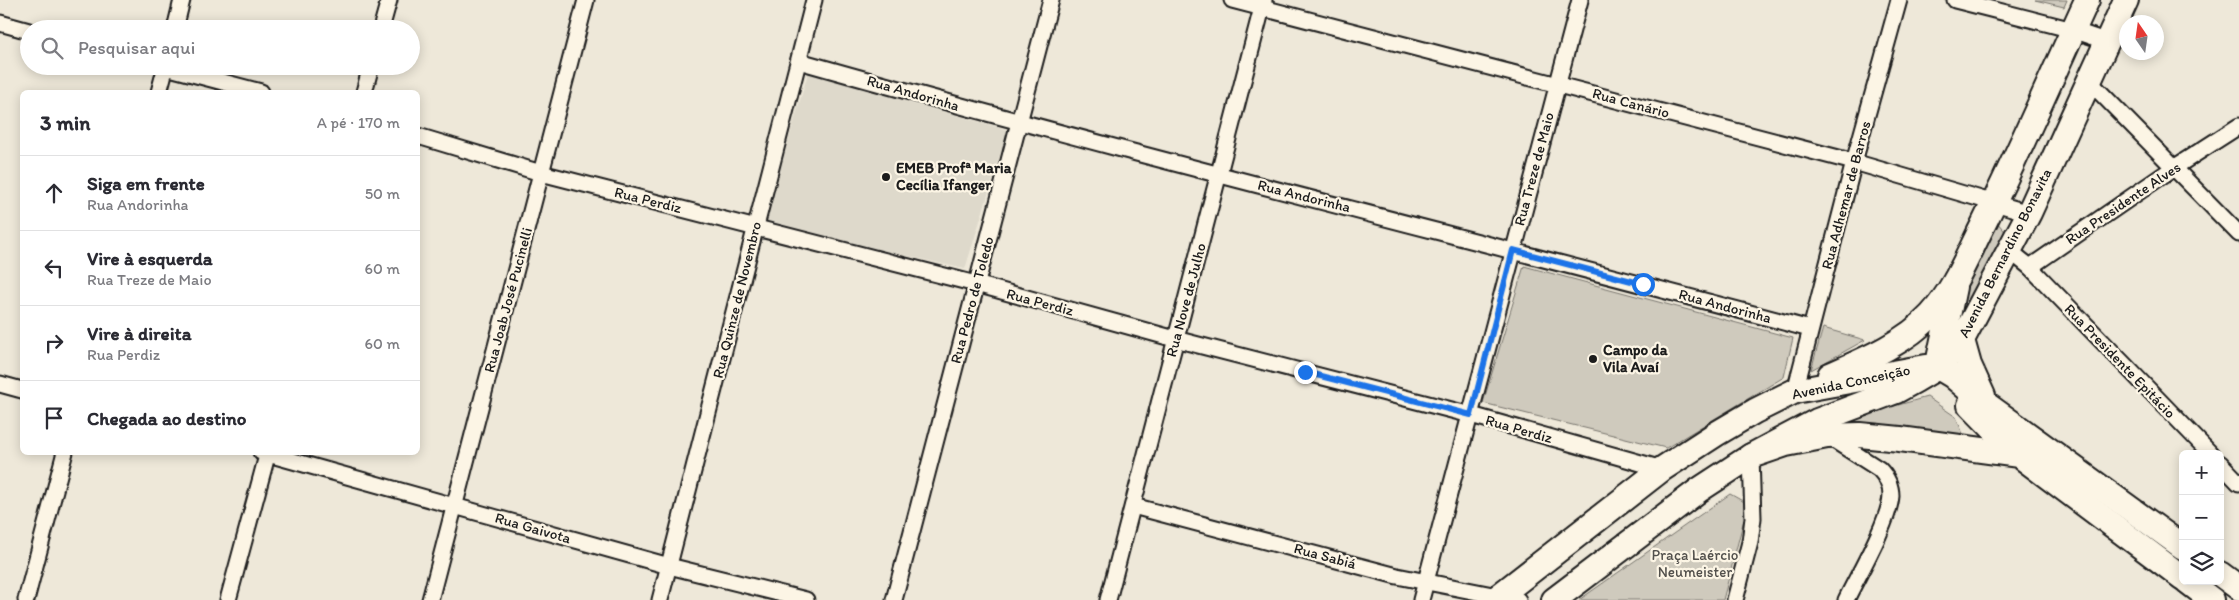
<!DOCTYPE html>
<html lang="pt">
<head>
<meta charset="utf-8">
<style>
  body { margin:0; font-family:Itim,sans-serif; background:#f2f2f3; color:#2b2b33 }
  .controls { position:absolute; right:15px; bottom:15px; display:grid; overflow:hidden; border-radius:8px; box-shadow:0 2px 12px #0003 }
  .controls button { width:45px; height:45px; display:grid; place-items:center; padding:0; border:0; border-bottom:1px solid #e1e1e2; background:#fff; color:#2b2b33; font:25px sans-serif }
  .compass { position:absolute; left:2119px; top:15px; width:45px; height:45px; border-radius:50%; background:#fff; box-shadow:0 2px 12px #0003; rotate:347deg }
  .stop { position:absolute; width:15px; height:15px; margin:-11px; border:4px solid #1a73e8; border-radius:50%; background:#fff }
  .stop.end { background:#1a73e8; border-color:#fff; box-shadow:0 1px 5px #0008 }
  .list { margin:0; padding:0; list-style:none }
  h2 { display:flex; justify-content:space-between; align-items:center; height:65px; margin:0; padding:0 20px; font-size:21px }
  h2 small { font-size:16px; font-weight:400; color:#7c7c81 }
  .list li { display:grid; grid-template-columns:32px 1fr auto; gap:15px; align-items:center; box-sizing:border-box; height:75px; padding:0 20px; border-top:1px solid #e1e1e2 }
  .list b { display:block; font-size:19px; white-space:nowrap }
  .list p { margin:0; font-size:16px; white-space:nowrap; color:#7c7c81 }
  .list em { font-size:16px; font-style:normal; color:#7c7c81 }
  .icon { flex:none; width:28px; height:28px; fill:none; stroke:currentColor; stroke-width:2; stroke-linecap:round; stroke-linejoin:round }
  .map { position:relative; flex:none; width:2239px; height:600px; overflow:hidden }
  .search { position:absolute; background:#fff; box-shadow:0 2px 12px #0003; left:20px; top:20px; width:400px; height:55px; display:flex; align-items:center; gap:12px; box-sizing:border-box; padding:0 18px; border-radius:28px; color:#7c7c81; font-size:19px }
  .panel { position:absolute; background:#fff; box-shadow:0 2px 12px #0003; left:20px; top:90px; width:400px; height:365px; border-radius:8px }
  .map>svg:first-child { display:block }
  .built { fill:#ded9cb }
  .green { fill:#cfcabd; stroke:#76736c }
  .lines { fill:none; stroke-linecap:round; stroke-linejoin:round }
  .minor-casing { stroke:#1c1c1c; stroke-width:19 }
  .primary-casing { stroke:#1c1c1c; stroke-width:28 }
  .minor { stroke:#fcf5e5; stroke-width:15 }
  .primary { stroke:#fcf5e5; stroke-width:24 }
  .route { stroke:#1a73e8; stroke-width:6 }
  .poi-dot { fill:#1c1c1c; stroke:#fcf5e5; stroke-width:2 }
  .labels { text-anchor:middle; stroke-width:4.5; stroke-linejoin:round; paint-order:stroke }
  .street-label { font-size:15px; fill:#1c1c1c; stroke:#fcf5e5 }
  .poi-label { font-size:15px; font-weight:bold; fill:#1c1c1c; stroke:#fcf5e5; text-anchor:start }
  .park-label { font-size:15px; fill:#52504c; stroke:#fcf5e5 }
</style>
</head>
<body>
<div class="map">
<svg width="2239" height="600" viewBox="0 0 2239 600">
  <rect width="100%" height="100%" fill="#eee8d9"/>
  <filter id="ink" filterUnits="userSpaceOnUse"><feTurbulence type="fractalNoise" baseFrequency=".02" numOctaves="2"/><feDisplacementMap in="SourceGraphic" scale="10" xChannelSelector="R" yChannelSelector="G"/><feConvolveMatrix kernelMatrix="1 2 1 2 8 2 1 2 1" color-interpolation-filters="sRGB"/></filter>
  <g filter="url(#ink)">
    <polygon class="built" points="808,73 1008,130 965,269 764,224"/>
    <g class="green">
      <polygon points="2035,0 2067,0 2064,7"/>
      <polygon points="1997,222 2007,234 1968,311 1958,304"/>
      <polygon points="1524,266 1793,338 1784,377 1666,448 1483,403"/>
      <polygon points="1823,328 1865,340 1811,370"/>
      <polygon points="1927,397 1956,417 1966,441 1835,427 1848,419"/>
      <polygon points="1730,494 1748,504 1723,600 1579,600"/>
    </g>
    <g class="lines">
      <defs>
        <g id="minor">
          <polyline points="1232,0 1854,162 2029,213"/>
          <polyline points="1955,0 2073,30 2108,42"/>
          <polyline points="0,23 29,31"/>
          <polyline points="175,29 182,0"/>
          <polyline points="381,29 389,0"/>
          <path d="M799 61C1135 156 1473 239 1810 329"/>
          <polyline points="162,66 261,92"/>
          <polyline points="2090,82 2239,234"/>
          <polyline points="159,92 166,66"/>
          <polyline points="364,92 371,66"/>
          <polyline points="418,136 541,173 976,284 1175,339 1471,415 1662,469"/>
          <polyline points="2010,251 2030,267 2172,169 2239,126"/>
          <polyline points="2030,267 2211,454"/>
          <polyline points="0,384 22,390"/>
          <polyline points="1795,391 1854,162 1899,0"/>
          <path d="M1829 437 1879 469C1887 477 1891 485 1891 496 1889 522 1858 575 1846 600"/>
          <polyline points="261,452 669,566 806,600"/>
          <polyline points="2220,463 2239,483"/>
          <polyline points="1133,506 1397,576 1518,600"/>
          <polyline points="26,600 65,452"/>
          <polyline points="228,600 268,452"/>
          <polyline points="430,600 586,0"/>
          <polyline points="660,600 814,0"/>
          <polyline points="894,600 1051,0"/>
          <polyline points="1108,600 1264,0"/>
          <polyline points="1421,600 1580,0"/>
          <polyline points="1735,600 1750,542 1753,518 1751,456"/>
        </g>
        <g id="primary">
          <polyline points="1962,340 1969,365 1983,396"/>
          <polyline points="1938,364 1954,287"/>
          <path d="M1830 375C1864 360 1905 343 1931 315 1954 290 1967 257 1982 227 2019 153 2052 76 2087 0"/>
          <polyline points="1970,405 2019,455 2183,578"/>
          <polyline points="1751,456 1817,421 1896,391 1916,380 1938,367 1962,340 2029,213 2126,0"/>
          <polyline points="2220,574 2239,588"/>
          <polyline points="2187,581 2212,600"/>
          <polyline points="1494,600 1662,469 1716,434 1755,411 1795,391 1926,367 1938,367 1953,376 1987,405 2183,547"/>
          <polyline points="1554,600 1699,490 1751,456 1786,444 1827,436 1860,435 1900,439 2019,455"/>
        </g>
      </defs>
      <use href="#minor" class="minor-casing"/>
      <use href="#primary" class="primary-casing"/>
      <use href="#minor" class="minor"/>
      <use href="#primary" class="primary"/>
    </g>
  </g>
  <g class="lines" filter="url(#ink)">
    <polyline class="route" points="1305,372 1471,415 1513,250 1643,284"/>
  </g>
  <g class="poi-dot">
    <circle cx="886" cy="177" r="5"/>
    <circle cx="1593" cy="359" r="5"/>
  </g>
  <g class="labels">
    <g class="street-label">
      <text transform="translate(913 93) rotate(16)" y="5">Rua Andorinha</text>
      <text transform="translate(1631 103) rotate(15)" y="5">Rua Canário</text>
      <text transform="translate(1534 169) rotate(-75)" y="5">Rua Treze de Maio</text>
      <text transform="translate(1846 195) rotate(-75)" y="5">Rua Adhemar de Barros</text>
      <text transform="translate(1304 196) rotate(14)" y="5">Rua Andorinha</text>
      <text transform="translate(648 200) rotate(14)" y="5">Rua Perdiz</text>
      <text transform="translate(2123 203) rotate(-34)" y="5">Rua Presidente Alves</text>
      <text transform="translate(2005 253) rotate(-63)" y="5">Avenida Bernardino Bonavita</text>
      <text transform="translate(508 300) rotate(-75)" y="5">Rua Joab José Pucinelli</text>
      <text transform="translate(737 300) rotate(-76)" y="5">Rua Quinze de Novembro</text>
      <text transform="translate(972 300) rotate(-75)" y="5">Rua Pedro de Toledo</text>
      <text transform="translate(1186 300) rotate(-75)" y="5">Rua Nove de Julho</text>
      <text transform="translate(1040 302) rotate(15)" y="5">Rua Perdiz</text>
      <text transform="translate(1725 306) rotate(15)" y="5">Rua Andorinha</text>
      <text transform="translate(2120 361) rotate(46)" y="5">Rua Presidente Epitácio</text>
      <text transform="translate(1851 382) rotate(-12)" y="5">Avenida Conceição</text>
      <text transform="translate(1519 429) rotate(16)" y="5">Rua Perdiz</text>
      <text transform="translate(533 528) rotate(16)" y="5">Rua Gaivota</text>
      <text transform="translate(1325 556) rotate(15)" y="5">Rua Sabiá</text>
    </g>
    <g class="poi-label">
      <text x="896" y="173">EMEB Profª Maria<tspan x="896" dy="17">Cecília Ifanger</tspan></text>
      <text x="1603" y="355">Campo da<tspan x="1603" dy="17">Vila Avaí</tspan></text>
    </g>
    <g class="park-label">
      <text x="1695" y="560">Praça Laércio<tspan x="1695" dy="17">Neumeister</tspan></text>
    </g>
  </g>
</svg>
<div class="controls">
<button>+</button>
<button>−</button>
<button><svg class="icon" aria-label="layers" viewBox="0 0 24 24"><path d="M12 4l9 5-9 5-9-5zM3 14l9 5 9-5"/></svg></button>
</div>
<svg class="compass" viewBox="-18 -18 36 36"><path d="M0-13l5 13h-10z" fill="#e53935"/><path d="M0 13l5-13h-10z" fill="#7c7c81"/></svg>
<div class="stop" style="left:1643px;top:284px"></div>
<div class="stop end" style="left:1305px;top:372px"></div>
<div class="search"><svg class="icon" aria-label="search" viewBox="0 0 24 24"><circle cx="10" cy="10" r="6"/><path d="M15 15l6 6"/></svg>Pesquisar aqui</div>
<section class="panel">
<h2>3 min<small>A pé · 170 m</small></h2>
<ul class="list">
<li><svg class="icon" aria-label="ahead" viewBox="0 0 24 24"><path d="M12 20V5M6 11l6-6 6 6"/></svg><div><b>Siga em frente</b><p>Rua Andorinha</p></div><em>50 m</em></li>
<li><svg class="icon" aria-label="left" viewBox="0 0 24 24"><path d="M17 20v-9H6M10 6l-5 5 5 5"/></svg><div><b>Vire à esquerda</b><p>Rua Treze de Maio</p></div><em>60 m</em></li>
<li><svg class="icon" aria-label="right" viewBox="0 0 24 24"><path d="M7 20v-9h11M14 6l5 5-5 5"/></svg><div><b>Vire à direita</b><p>Rua Perdiz</p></div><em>60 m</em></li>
<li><svg class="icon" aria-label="arrive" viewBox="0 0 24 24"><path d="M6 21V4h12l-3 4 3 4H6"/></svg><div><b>Chegada ao destino</b></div></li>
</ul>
</section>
</div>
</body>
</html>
